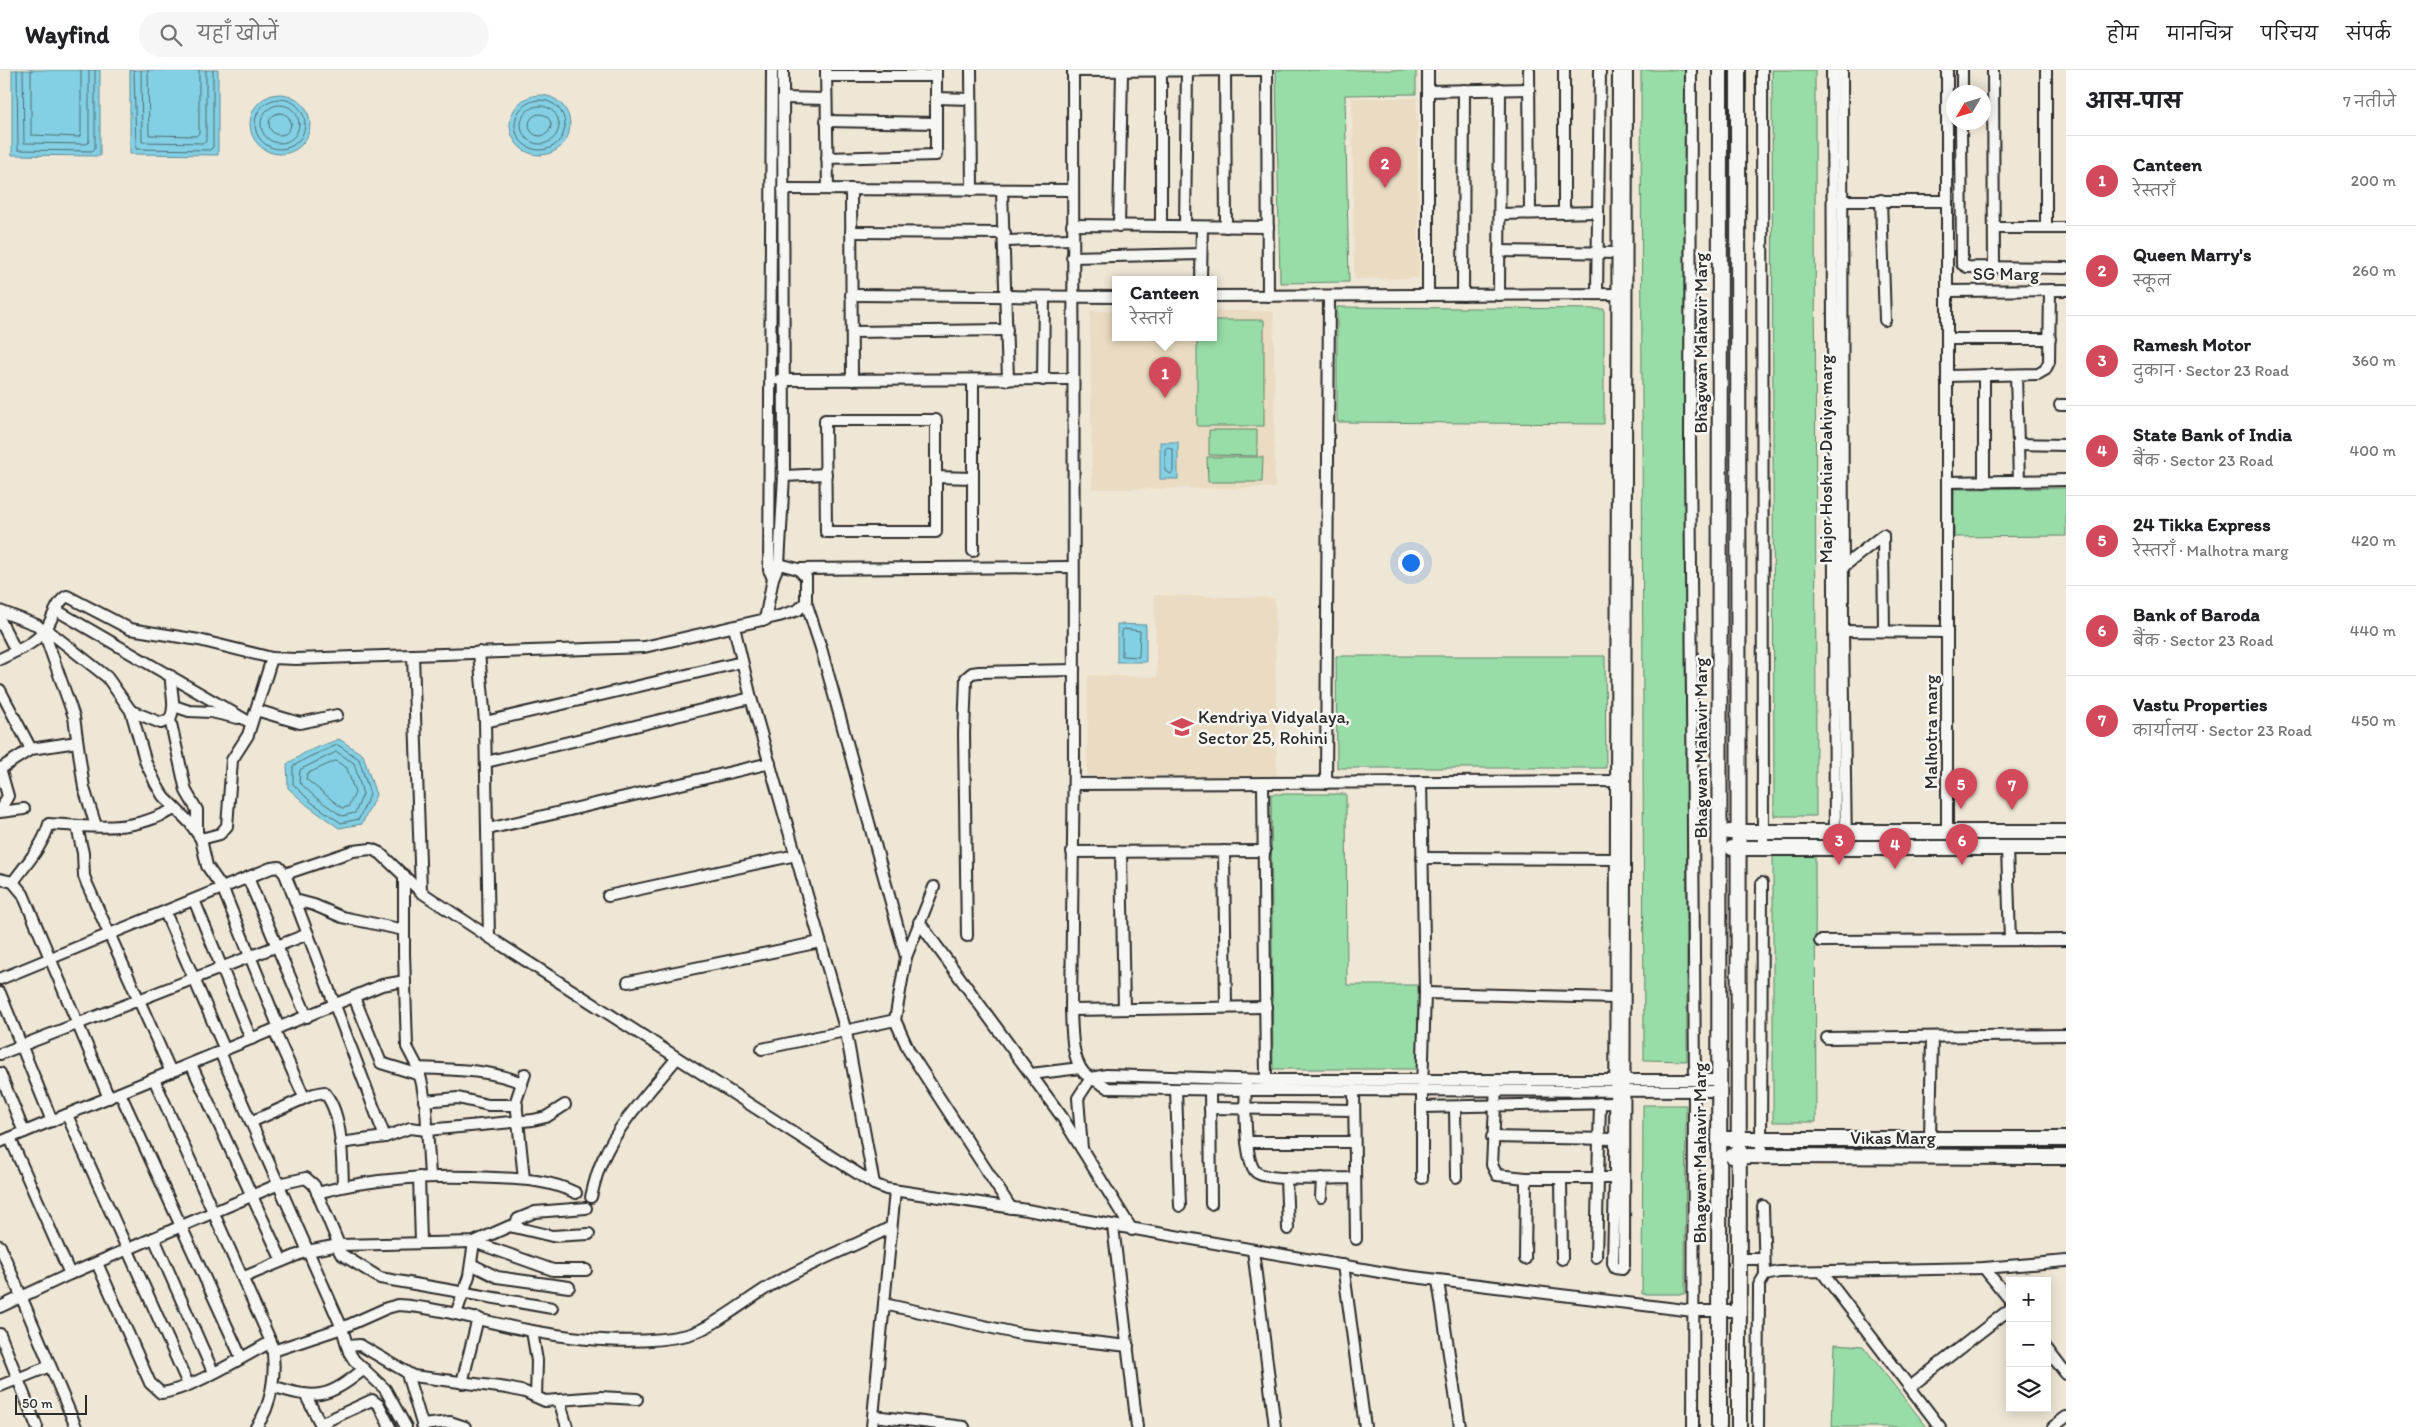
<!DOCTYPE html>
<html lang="hi">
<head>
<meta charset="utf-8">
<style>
  body { margin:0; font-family:Itim,"Playpen Sans Deva",sans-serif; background:#f6f6f6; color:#202124 }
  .controls { position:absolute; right:15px; bottom:15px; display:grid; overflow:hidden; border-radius:0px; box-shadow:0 2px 12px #0003 }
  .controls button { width:45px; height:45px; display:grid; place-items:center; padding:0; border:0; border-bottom:1px solid #e0e0e0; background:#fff; color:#202124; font:25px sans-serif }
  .compass { position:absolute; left:1946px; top:15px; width:45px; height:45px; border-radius:50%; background:#fff; box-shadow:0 2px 12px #0003; rotate:232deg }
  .scale { position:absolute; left:15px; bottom:12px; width:72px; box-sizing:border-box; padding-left:5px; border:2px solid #2b2b2b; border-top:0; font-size:14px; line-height:18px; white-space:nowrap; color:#2b2b2b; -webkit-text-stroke:4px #f6f6f2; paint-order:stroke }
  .you { position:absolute; left:1410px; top:492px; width:18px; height:18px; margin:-12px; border:4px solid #fff; border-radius:50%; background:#1a73e8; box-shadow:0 0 0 8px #1a73e833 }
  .badge { display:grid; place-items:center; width:32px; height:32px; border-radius:50%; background:#d1495b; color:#fff; font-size:16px; font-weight:700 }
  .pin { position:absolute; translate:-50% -41px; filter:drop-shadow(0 1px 2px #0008) }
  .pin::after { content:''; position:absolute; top:26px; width:18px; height:15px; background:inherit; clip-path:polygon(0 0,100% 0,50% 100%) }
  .popup { position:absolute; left:1112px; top:206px; width:105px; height:65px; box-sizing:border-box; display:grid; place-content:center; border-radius:0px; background:#fff; filter:drop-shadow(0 1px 4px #0005); font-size:16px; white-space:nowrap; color:#757577 }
  .popup b { font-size:19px; color:#202124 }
  .popup::after { content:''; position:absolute; left:50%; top:100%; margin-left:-10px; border:10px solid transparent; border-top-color:#fff }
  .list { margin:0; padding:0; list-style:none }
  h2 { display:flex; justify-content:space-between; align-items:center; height:65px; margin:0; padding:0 20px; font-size:21px }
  h2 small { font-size:16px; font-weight:400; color:#757577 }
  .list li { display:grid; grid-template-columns:32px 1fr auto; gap:15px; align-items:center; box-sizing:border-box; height:90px; padding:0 20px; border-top:1px solid #e0e0e0 }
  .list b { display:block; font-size:19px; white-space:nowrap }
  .list p { margin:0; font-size:16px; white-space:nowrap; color:#757577 }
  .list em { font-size:16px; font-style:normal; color:#757577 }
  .icon { flex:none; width:28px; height:28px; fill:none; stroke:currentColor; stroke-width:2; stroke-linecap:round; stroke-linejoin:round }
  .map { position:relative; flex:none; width:2066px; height:1357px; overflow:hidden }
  header { display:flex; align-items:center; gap:30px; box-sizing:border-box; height:70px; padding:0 25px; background:#fff; border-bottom:1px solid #e0e0e0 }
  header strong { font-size:24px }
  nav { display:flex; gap:28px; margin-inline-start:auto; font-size:18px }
  .search { width:350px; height:45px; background:#f6f6f6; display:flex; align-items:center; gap:12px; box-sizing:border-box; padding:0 18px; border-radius:28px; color:#757577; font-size:19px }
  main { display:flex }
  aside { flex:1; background:#fff }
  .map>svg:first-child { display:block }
  .built { fill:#eadcc2 }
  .green { fill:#98dca7; stroke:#628469 }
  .water { fill:#83cfe3; stroke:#608d99 }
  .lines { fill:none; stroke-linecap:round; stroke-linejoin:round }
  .shore { stroke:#4e6d75; stroke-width:1 }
  .street-casing { stroke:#2b2b2b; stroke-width:14 }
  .secondary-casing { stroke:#2b2b2b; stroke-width:18 }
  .street { stroke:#f6f6f2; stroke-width:10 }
  .secondary { stroke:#f6f6f2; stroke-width:14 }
  .labels { text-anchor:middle; stroke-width:5; stroke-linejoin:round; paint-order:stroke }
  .street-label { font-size:18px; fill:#2b2b2b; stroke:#f6f6f2 }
  .poi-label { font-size:18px; fill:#2b2b2b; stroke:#f6f6f2; text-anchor:start }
</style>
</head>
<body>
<header>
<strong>Wayfind</strong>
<div class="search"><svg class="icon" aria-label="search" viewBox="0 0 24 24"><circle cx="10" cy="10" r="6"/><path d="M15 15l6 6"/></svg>यहाँ खोजें</div>
<nav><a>होम</a><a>मानचित्र</a><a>परिचय</a><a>संपर्क</a></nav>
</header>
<main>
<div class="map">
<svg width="2066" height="1357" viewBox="0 0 2066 1357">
  <rect width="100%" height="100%" fill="#efe7d6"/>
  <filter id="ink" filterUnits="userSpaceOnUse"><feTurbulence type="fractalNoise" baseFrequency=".02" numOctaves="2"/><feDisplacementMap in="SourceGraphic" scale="10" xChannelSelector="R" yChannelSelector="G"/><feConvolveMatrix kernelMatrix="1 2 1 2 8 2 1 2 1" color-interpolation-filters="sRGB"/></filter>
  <g filter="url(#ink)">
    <g class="built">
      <polygon points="1352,28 1417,28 1419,208 1354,209"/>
      <polygon points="1090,241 1116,241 1116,267 1214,267 1214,241 1274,241 1275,418 1092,419"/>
      <polygon points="1154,525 1275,528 1277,707 1087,706 1088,605 1157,607"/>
    </g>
    <g class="green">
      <polygon points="1276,0 1416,0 1416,24 1345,25 1349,212 1280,213"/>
      <polygon points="1641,0 1686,0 1687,991 1644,990"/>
      <polygon points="1772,0 1815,0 1816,746 1774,746"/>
      <polygon points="1337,237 1604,239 1604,354 1337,352"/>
      <polygon points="1214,250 1264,250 1264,356 1197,356 1197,267 1214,267"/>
      <polygon points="1209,360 1257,360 1257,386 1209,385"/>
      <polygon points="1207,387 1263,387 1262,412 1208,412"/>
      <polygon points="2066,418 2066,466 1954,467 1954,419"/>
      <polygon points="1336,586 1605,586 1606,698 1337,698"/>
      <polygon points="1271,724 1346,724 1347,915 1418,915 1418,999 1273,999"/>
      <polygon points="1773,785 1815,785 1816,1052 1773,1052"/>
      <polygon points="1643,1035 1686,1035 1685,1224 1642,1224"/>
      <polygon points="1835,1274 1863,1276 1927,1357 1832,1357"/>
    </g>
    <g class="water">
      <polygon points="12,0 100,0 100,86 12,85"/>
      <polygon points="130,0 218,0 218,85 130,84"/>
      <circle cx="280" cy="54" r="30"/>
      <circle cx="540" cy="55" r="30"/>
      <rect x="1160" y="372" width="18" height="37"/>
      <polygon points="1117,554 1146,555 1146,592 1117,592"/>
      <polygon points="339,669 363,685 376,725 362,754 339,758 308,736 288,718 287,694 306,682"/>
    </g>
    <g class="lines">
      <g class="shore">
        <polyline points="17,0 18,80 93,81 95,78 95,0"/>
        <polyline points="23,0 24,73 86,74 89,72 89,0"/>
        <polyline points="31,0 31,65 79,67 81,64 81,0"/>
        <polyline points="134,0 136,79 210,80 213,77 213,0"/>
        <polyline points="141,0 142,72 204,73 206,71 206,0"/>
        <polyline points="148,0 149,65 196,66 199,63 199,0"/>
        <circle cx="280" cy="54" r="25"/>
        <circle cx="540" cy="55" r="25"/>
        <circle cx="280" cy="54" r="19"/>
        <circle cx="540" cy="55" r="19"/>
        <circle cx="280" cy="54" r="11"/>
        <circle cx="540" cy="55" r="11"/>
        <polygon points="1168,377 1173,380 1173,401 1171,404 1165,401 1165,380"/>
        <polygon points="1124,559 1140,561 1139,587 1122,586 1122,562"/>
        <polygon points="338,675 359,689 370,724 359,749 341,753 311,732 293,714 293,696 309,687"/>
        <polygon points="337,682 354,693 363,724 355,743 342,746 315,727 299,712 300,700"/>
        <polygon points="336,691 347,698 355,723 348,737 342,738 306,709 307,704"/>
      </g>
      <defs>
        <g id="street">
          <polyline points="772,0 769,500 773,508"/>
          <polyline points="826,0 828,119"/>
          <polyline points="971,0 972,120"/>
          <path d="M1073 0 1074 685 1071 940C1072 959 1071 988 1084 1003 1091 1009 1100 1013 1108 1018L1246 1020 1719 1021"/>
          <polyline points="1267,0 1268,226"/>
          <polyline points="1428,0 1428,225"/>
          <polyline points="1529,0 1530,143"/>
          <polyline points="1618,0 1615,1108 1613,1193 1615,1198 1622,1199 1624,1196 1627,0"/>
          <polyline points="1691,0 1690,376 1695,1010"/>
          <polyline points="1762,0 1763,778"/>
          <polyline points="1832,0 1835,778"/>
          <polyline points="1842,0 1843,561 1846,778"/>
          <polyline points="1947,0 1947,762"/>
          <polyline points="1993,0 1994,197"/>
          <polyline points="2046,0 2046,158"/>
          <polyline points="1073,1 1267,0"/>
          <polyline points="1161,1 1161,156"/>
          <polyline points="1225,1 1226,157"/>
          <polyline points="826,6 936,6"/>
          <polyline points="1428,21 1529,19"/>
          <polyline points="1962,22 1962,0"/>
          <polyline points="783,28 826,29"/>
          <polyline points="936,28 971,29"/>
          <polyline points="826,51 936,53"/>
          <polyline points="1961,52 1962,194 1967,197 2066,198"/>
          <polyline points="827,88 936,85 936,0"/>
          <polyline points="783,119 1072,120"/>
          <polyline points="851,119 852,310"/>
          <polyline points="1002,120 1008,310"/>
          <polyline points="1881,130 1885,250"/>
          <polyline points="1835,131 1947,131"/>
          <polyline points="1564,143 1564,0"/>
          <polyline points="1500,144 1598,142"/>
          <polyline points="1072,155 1268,157"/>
          <polyline points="1119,156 1122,2"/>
          <polyline points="1185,156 1187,1"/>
          <polyline points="1994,158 2066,158"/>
          <polyline points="851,162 1005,163"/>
          <polyline points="1005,171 1072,169"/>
          <polyline points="1499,181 1618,183"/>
          <polyline points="1072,187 1201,184"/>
          <polyline points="1201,209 1202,157"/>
          <polyline points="1947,221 2066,220"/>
          <polyline points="1597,224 1600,0"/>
          <polyline points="851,225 1116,227"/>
          <polyline points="1463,225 1464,20"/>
          <polyline points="1499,225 1500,19"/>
          <polyline points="1214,226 1623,224"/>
          <polyline points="852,262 1007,260"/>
          <polyline points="1947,269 2050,269"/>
          <polyline points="1984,305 1984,412"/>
          <polyline points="2016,305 2019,411"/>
          <polyline points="1947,306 2038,304 2045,300 2049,292 2050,220"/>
          <polyline points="779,310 1073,309"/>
          <polyline points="973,310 973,481"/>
          <polyline points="1043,310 1044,227"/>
          <polyline points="2060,335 2066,335"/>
          <polygon points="825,350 936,350 936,462 826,462"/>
          <polyline points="2019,374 2066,375"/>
          <polyline points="784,406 826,404"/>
          <polyline points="936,407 973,408"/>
          <polyline points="1947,412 2066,410"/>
          <polyline points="1843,497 1883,465 1884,561"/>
          <polyline points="798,499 1072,497"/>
          <polyline points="806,532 821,578 906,887"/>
          <polyline points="56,540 251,653"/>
          <polyline points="0,541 37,555 44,562 74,647 84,718 96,756"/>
          <polyline points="0,550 16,581"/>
          <polyline points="765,550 773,508 779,494 784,406 783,0"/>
          <polyline points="734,557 751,628 846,962 874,1114"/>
          <polyline points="46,559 107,607 131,641 146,693 156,714 163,726 190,753 201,769 207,796 223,819 279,958"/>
          <polyline points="1838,561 1947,562"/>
          <polyline points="479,582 485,652 489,867"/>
          <polyline points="413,585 421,822"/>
          <path d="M0 589C16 581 35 574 46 559 53 549 56 532 67 526L130 559 199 570 272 588 296 589 644 577 779 546 798 540 806 532V507L798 499 779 494"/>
          <polyline points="0,620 31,679"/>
          <polyline points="174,636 189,641 211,642 238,648"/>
          <polyline points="256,640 300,653 337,645"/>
          <path d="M131 641 161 653 170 649C177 635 170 621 171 606"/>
          <polyline points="170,649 186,721 197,740 197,761"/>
          <polyline points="485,652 742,592"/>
          <polyline points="486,692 751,628"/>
          <polyline points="0,698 8,726 0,740"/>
          <polyline points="0,699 31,679 77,672"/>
          <polyline points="1421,712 1425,923 1422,1021 1422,1108"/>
          <polyline points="1263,713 1266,1010"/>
          <polyline points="1326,713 1329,226"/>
          <polyline points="1074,714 1622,711"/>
          <polyline points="0,742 24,739"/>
          <polyline points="77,757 83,783 84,806 87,814 171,1002"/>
          <polyline points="488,759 770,693"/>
          <polyline points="201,769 220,764 227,756 232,690 248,665 272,588"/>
          <polyline points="2007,778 2010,870"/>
          <polyline points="1224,781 1226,937"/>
          <polyline points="1072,782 1265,781"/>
          <polyline points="1121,783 1124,939"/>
          <polyline points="1422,788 1616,789"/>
          <polyline points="285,804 353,781 371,779 380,783 421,822 489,867 874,1114 886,1119 1027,1140 1397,1205 1693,1241 1739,1241"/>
          <polyline points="404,805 404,884 407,977 418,998 422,1014 426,1039 430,1106"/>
          <polyline points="248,808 307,947"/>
          <polyline points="0,809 13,812 23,824 109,1028"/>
          <path d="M13 812C27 793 43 776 49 754 79 756 113 760 142 752 154 749 164 744 175 739"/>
          <polyline points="934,817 906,887 895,950 909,981 1011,1138"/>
          <polyline points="608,826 796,785"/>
          <polyline points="194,830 251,969"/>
          <polyline points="295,830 314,835 342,847 404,860"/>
          <polyline points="165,842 225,980"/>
          <polyline points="919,852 1062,1047 1132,1160"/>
          <polyline points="967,866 964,664 966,608 972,603 979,602 1074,600"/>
          <polyline points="1820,871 2066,870"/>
          <polyline points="0,909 271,798 279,797 285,804 385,1067"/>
          <polyline points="628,912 820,872"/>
          <polyline points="0,923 52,1051"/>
          <polyline points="1425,923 1615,928"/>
          <polyline points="354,927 381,993 420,1005"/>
          <polyline points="1071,940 1266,937"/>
          <polyline points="274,960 304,1027"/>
          <polyline points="1827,968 2066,965"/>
          <polyline points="762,979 895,950"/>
          <polyline points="220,982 342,1258 349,1282 354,1290 385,1319 406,1357"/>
          <polyline points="0,984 308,864"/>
          <polyline points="191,994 282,1191"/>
          <path d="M418 998C453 1000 489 999 522 1013"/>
          <polyline points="0,1003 24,1062"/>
          <polyline points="1031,1004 1080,998"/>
          <path d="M154 1009 271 1272C277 1298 273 1335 256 1357"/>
          <path d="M1246 1015C1245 1032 1244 1091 1256 1102 1267 1112 1336 1108 1355 1108"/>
          <polyline points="1496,1016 1492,1095 1497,1105 1526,1108 1615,1108"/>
          <polyline points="1176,1019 1180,1136"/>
          <polyline points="1210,1020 1211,1134"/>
          <polyline points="1354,1020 1356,1169"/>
          <polyline points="120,1023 241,1287"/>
          <polyline points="424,1031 458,1028 488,1035 517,1035"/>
          <polyline points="1422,1037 1615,1033"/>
          <polyline points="1455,1037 1456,1107"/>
          <polyline points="1210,1038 1354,1040"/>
          <polyline points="67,1045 188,1314"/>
          <path d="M251 1052 314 1024 324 1022C343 1043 342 1089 343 1116"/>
          <polyline points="1492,1067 1615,1069"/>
          <polyline points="10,1068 70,1204"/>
          <polyline points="1930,1069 1932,967"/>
          <polyline points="0,1072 382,915 405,911"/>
          <polyline points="1247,1072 1354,1072"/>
          <polyline points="340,1073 385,1067 410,1058 427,1060 533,1050 546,1047 565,1035"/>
          <polyline points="1082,1079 1078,1028 1091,1008 1107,1005 1266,1010 1719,1010"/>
          <polyline points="1761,1086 1762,813"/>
          <polyline points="419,1107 421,1172"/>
          <polyline points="1286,1108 1288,1159"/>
          <polyline points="1561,1108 1562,1189"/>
          <polyline points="524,1109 516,1031 525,1004"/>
          <path d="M317 1123C376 1107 434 1105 495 1108 523 1109 550 1110 576 1123"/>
          <path d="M591 1127C594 1114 597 1101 603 1089 620 1051 651 1020 677 988"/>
          <polyline points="1321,1127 1322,1108"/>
          <polyline points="1763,1136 1765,1205"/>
          <polyline points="1113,1156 1137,1357"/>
          <polyline points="514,1157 518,1149 535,1142 586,1138"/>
          <polyline points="154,1168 213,1302"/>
          <polyline points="336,1175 341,1184 380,1208 552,1238"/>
          <polyline points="0,1176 76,1357"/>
          <polyline points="1253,1180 1275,1357"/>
          <polyline points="1596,1187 1600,1033"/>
          <polyline points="1525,1189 1526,1108"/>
          <polyline points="1739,1189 1764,1189"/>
          <path d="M97 1193 150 1313 161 1323C190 1320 244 1286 271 1272"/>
          <polyline points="471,1194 497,1207 569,1217"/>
          <polyline points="1343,1195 1365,1357"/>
          <polyline points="1984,1198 2010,1230"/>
          <polyline points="1822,1202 1940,1357"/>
          <polyline points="244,1207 307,1181 339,1175 474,1172 510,1156 552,1166 589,1164"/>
          <polyline points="1438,1211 1460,1357"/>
          <polyline points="884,1234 1020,1264 1128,1276"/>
          <polyline points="0,1237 70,1204 279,1114 306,1108 314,1115 339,1175"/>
          <polyline points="456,1244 469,1206 474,1172 553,1200 586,1200"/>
          <polyline points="532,1261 537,1291 536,1327"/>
          <polyline points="0,1264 37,1357"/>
          <polyline points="347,1276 360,1275 413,1306 507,1318 525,1322 545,1331 600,1327 637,1329"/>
          <polyline points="2047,1279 2066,1304"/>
          <path d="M273 1281 342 1258 387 1238 398 1235C444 1238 487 1253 532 1261 581 1270 638 1276 687 1265 712 1259 750 1227 775 1213 812 1192 853 1177 891 1157"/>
          <polyline points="407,1304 423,1357"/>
          <polyline points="462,1313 478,1248"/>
          <polyline points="0,1316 50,1296"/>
          <path d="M272 1316C316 1330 327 1329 364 1299"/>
          <polyline points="1910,1317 2010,1239"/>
          <polyline points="306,1326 322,1357"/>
          <polyline points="559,1330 567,1357"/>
          <polyline points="874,1346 964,1357"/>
          <polyline points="320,1354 372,1330 379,1335 390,1357"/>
          <polyline points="422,1355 450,1352 465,1357"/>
          <polyline points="872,1357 895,1121"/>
          <polyline points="1693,1357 1694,1021"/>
          <polyline points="1758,1357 1759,1223 1759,1215 1765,1205 1779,1202 1984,1198 2066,1191"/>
          <polyline points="2053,1357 2066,1347"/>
        </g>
        <g id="secondary">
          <polyline points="1738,0 1739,1357"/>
          <polyline points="1729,762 2066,762"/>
          <polyline points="1732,778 2066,778"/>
          <polyline points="1719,1069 2066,1069"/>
          <polyline points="1732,1086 2066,1087"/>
          <polyline points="1719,1357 1720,0"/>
        </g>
      </defs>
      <use href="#street" class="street-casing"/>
      <use href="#secondary" class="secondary-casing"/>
      <use href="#street" class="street"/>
      <use href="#secondary" class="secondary"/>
    </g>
  </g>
  <defs>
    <symbol id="school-bare" viewBox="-9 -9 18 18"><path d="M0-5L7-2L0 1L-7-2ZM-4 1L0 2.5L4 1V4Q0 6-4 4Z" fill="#d1495b" stroke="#f6f6f2" stroke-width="2.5" paint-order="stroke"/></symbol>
  </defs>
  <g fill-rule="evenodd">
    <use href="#school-bare" x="1166" y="641" width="32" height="32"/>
  </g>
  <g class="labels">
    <g class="street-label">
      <text x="2006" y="210">SG Marg</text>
      <text transform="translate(1701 273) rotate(-90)" y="6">Bhagwan Mahavir Marg</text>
      <text transform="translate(1826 389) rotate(-90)" y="6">Major Hoshiar Dahiya marg</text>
      <text transform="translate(1931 662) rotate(-90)" y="6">Malhotra marg</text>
      <text transform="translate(1701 678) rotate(-90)" y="6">Bhagwan Mahavir Marg</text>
      <text x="1893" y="1074">Vikas Marg</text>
      <text transform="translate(1700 1083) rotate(-90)" y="6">Bhagwan Mahavir Marg</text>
    </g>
    <g class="poi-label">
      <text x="1198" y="653">Kendriya Vidyalaya,<tspan x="1198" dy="21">Sector 25, Rohini</tspan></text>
    </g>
  </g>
</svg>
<div class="controls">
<button>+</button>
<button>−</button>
<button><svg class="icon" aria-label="layers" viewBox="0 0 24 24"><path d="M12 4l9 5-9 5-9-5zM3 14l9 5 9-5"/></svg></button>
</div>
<svg class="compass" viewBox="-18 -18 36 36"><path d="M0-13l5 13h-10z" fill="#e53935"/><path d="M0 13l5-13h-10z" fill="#757577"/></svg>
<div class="scale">50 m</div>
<div class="you"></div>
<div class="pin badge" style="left:1165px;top:328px">1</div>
<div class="popup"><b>Canteen</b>रेस्तराँ</div>
<div class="pin badge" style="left:1385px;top:118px">2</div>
<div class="pin badge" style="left:1839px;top:795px">3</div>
<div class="pin badge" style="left:1895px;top:799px">4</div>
<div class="pin badge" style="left:1961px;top:739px">5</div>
<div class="pin badge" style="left:1962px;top:795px">6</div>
<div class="pin badge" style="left:2012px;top:740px">7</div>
</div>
<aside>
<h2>आस-पास<small>7 नतीजे</small></h2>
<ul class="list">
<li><span class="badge">1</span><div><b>Canteen</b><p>रेस्तराँ</p></div><em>200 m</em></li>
<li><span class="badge">2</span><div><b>Queen Marry's</b><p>स्कूल</p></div><em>260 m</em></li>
<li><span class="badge">3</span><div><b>Ramesh Motor</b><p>दुकान · Sector 23 Road</p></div><em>360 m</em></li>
<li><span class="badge">4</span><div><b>State Bank of India</b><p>बैंक · Sector 23 Road</p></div><em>400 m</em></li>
<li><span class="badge">5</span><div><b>24 Tikka Express</b><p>रेस्तराँ · Malhotra marg</p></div><em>420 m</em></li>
<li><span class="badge">6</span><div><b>Bank of Baroda</b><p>बैंक · Sector 23 Road</p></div><em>440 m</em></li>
<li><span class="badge">7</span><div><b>Vastu Properties</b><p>कार्यालय · Sector 23 Road</p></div><em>450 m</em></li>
</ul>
</aside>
</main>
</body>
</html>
